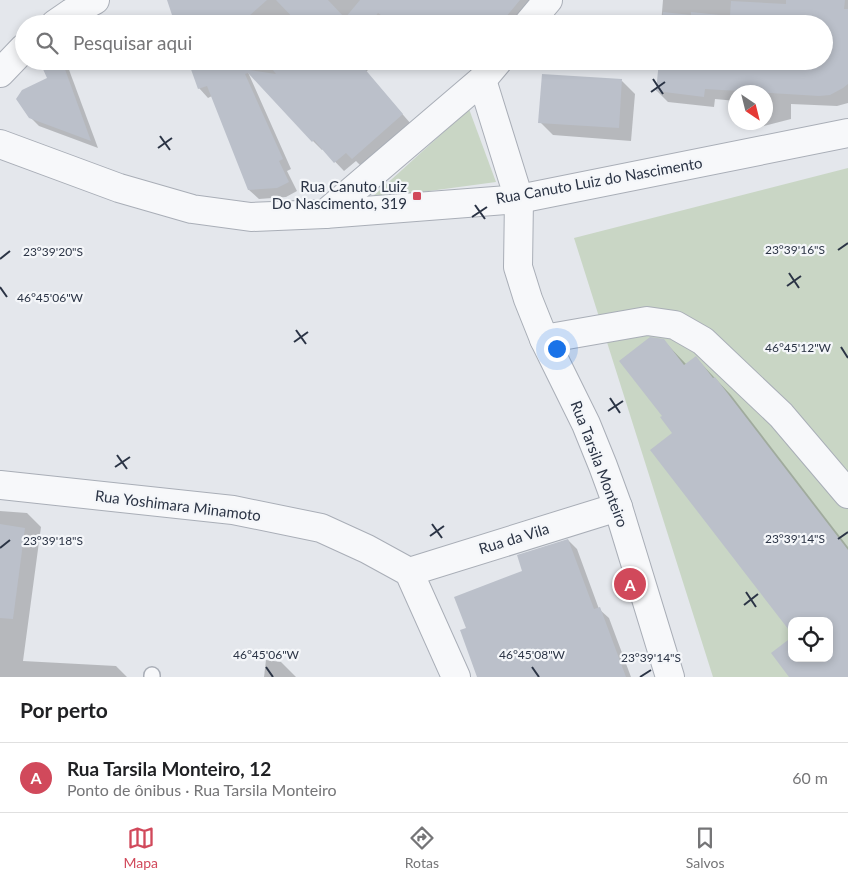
<!DOCTYPE html>
<html lang="pt">
<head>
<meta charset="utf-8">
<style>
  body { margin:0; font-family:Lato,sans-serif; background:#f6f6f6; color:#202124 }
  .controls { position:absolute; right:15px; bottom:15px; display:grid; overflow:hidden; border-radius:10px; box-shadow:0 2px 8px #0003 }
  .controls button { width:45px; height:45px; display:grid; place-items:center; padding:0; border:0; border-bottom:1px solid #e0e0e0; background:#fff; color:#202124; font:25px sans-serif }
  .compass { position:absolute; left:728px; top:85px; width:45px; height:45px; border-radius:50%; background:#fff; box-shadow:0 2px 8px #0003; rotate:145deg }
  .you { position:absolute; left:556px; top:348px; width:18px; height:18px; margin:-12px; border:4px solid #fff; border-radius:50%; background:#1a73e8; box-shadow:0 0 0 8px #1a73e833 }
  .badge { display:grid; place-items:center; width:32px; height:32px; border-radius:50%; background:#d1495b; color:#fff; font-size:16px; font-weight:700 }
  .pin { position:absolute; translate:-50% -50%; border:2px solid #fff; box-shadow:0 1px 5px #0006 }
  .list { margin:0; padding:0; list-style:none }
  h2 { display:flex; justify-content:space-between; align-items:center; height:65px; margin:0; padding:0 20px; font-size:21px }
  h2 small { font-size:16px; font-weight:400; color:#757577 }
  .list li { display:grid; grid-template-columns:32px 1fr auto; gap:15px; align-items:center; box-sizing:border-box; height:70px; padding:0 20px; border-top:1px solid #e0e0e0 }
  .list b { display:block; font-size:19px; white-space:nowrap }
  .list p { margin:0; font-size:16px; white-space:nowrap; color:#757577 }
  .list em { font-size:16px; font-style:normal; color:#757577 }
  .icon { flex:none; width:28px; height:28px; fill:none; stroke:currentColor; stroke-width:2; stroke-linecap:round; stroke-linejoin:round }
  .map { position:relative; flex:none; width:848px; height:677px; overflow:hidden }
  .search { position:absolute; background:#fff; box-shadow:0 2px 8px #0003; left:15px; right:15px; top:15px; height:55px; display:flex; align-items:center; gap:12px; box-sizing:border-box; padding:0 18px; border-radius:28px; color:#757577; font-size:19px }
  .sheet { height:135px; background:#fff }
  nav { display:flex; justify-content:space-around; align-items:center; box-sizing:border-box; height:70px; border-top:1px solid #e0e0e0; background:#fff; font-size:14px; color:#757577 }
  nav a { display:grid; justify-items:center; gap:2px }
  nav .on { color:#d1495b }
  .map>svg:first-child { display:block }
  .green { fill:#c9d6c5; fill-rule:evenodd }
  .shadow { fill:#0003 }
  .building { fill:#bbc0ca }
  .lines { fill:none; stroke-linecap:round; stroke-linejoin:round }
  .lane-casing { stroke:#a9aeb7; stroke-width:18 }
  .street-casing { stroke:#a9aeb7; stroke-width:30 }
  .lane { stroke:#f7f8fa; stroke-width:15 }
  .street { stroke:#f7f8fa; stroke-width:28 }
  .ticks { fill:none; stroke:#2b3445; stroke-width:2 }
  .poi-dot { fill:#d1495b; stroke:#f4f6f9; stroke-width:2 }
  .labels { text-anchor:middle; stroke-width:4.5; stroke-linejoin:round; paint-order:stroke }
  .street-label { font-size:15px; fill:#2b3445; stroke:#f4f6f9 }
  .poi-label { font-size:15px; fill:#2b3445; stroke:#f4f6f9; text-anchor:end }
  .ticks-label { font-size:12px; text-anchor:middle; fill:#2b3445; stroke:#f4f6f9; stroke-width:4.5; stroke-linejoin:round; paint-order:stroke }
</style>
</head>
<body>
<div class="map">
<svg width="848" height="677" viewBox="0 0 848 677">
  <rect width="100%" height="100%" fill="#e4e7ec"/>
  <g class="green">
    <polygon points="469,109 496,182 370,199"/>
    <path d="M848 168V677H713L574 238ZM792 621H829V658H792Z"/>
  </g>
  <g class="shadow">
    <polygon points="169,0 534,0 517,24 177,24"/>
    <polygon points="663,0 848,0 848,103 837,106 791,104 791,119 760,127 755,122 766,122 766,92 736,92 736,101 715,99 714,107 668,102 657,91 824,61 824,24 661,24"/>
    <polygon points="55,61 63,61 68,67 98,148 39,126 30,117"/>
    <polygon points="190,61 360,61 368,70 366,72 411,124 362,167 356,161 344,171 323,149 322,150 313,141 247,70 291,169 287,171 297,191 286,197 259,199 249,190 212,96 208,98 199,88"/>
    <polygon points="446,61 456,61 453,66"/>
    <polygon points="622,81 635,94 631,141 553,135 540,122"/>
    <polygon points="663,340 687,365 696,358 731,395 848,547 848,677 790,677 792,658 829,658 829,621 674,433 664,416"/>
    <polygon points="0,511 27,513 41,527 23,661 116,666 127,677 0,677"/>
    <polygon points="568,540 577,549 599,609 609,618 631,677 479,677 467,629 524,571"/>
    <polygon points="266,660 281,662 296,677 264,677"/>
  </g>
  <g class="building">
    <polygon points="167,0 267,0 240,24 175,24"/>
    <polygon points="276,0 328,0 345,18 360,0 520,0 500,24 394,24 378,13 370,24 299,24"/>
    <polygon points="786,0 845,0 844,9 848,9 848,84 843,88 830,95 819,96 705,89 704,97 656,91 659,61 824,61 824,24 662,24 663,12 691,15 691,12 730,16 731,1 786,4"/>
    <polygon points="53,61 62,61 91,141 29,118 16,99 22,90 47,78 42,67"/>
    <polygon points="188,61 212,61 214,65 276,74 266,61 358,61 403,114 352,159 346,153 334,163 314,140 312,142 248,73 245,74 283,159 279,161 289,182 277,188 248,190 207,86 198,89"/>
    <polygon points="542,74 622,79 619,128 538,123"/>
    <polygon points="650,337 664,339 684,365 696,356 713,378 715,377 848,550 848,677 789,677 771,653 792,637 792,658 829,658 829,621 792,621 792,634 650,450 672,433 660,417 662,416 619,361"/>
    <polygon points="0,524 25,528 13,619 0,618"/>
    <polygon points="568,539 594,609 600,607 626,677 477,677 460,630 466,628 454,597 522,571 517,555"/>
  </g>
  <g class="lines">
    <defs>
      <polyline id="lane" points="152,677 152,675"/>
      <g id="street">
        <polyline points="55,24 71,13 95,0"/>
        <polyline points="528,24 548,0"/>
        <polyline points="0,73 24,48"/>
        <polyline points="482,80 519,199 518,267 528,299 544,339 586,424 603,466 618,507 670,677"/>
        <polyline points="0,144 119,188 192,209 251,217 325,214 519,199 848,133"/>
        <polyline points="325,214 482,80 498,61"/>
        <polyline points="544,339 647,321 675,325 703,341 781,415 848,494"/>
        <polyline points="0,485 233,510 321,528 367,549 409,572 456,677"/>
        <polyline points="409,572 618,507"/>
      </g>
    </defs>
    <use href="#lane" class="lane-casing"/>
    <use href="#street" class="street-casing"/>
    <use href="#lane" class="lane"/>
    <use href="#street" class="street"/>
  </g>
  <path class="ticks" d="M653 79 663 94M651 92 665 82M160 136 170 150M158 148 172 138M475 205 485 219M472 217 487 207M838 250 848 243M0 259 10 251M789 273 799 288M787 286 801 276M0 287 7 297M296 330 306 344M294 342 308 332M841 347 848 358M610 398 620 413M608 411 623 401M117 455 127 469M115 467 130 457M432 524 442 538M430 536 444 526M838 539 848 532M0 548 10 540M746 592 756 607M744 605 758 594M266 667 273 677M532 667 539 677M640 677 651 670"/>
  <rect class="poi-dot" x="412" y="191" width="10" height="10" rx="2.5"/>
  <g class="labels">
    <g class="street-label">
      <text transform="translate(599 181) rotate(-10)" y="5">Rua Canuto Luiz do Nascimento</text>
      <text transform="translate(599 464) rotate(69)" y="5">Rua Tarsila Monteiro</text>
      <text transform="translate(178 506) rotate(7)" y="5">Rua Yoshimara Minamoto</text>
      <text transform="translate(514 539) rotate(-17)" y="5">Rua da Vila</text>
    </g>
    <g class="poi-label">
      <text x="407" y="192">Rua Canuto Luiz<tspan x="407" dy="17">Do Nascimento, 319</tspan></text>
    </g>
  </g>
  <g class="ticks-label">
    <text x="795" y="254">23°39'16"S</text>
    <text x="53" y="256">23°39'20"S</text>
    <text x="50" y="302">46°45'06"W</text>
    <text x="798" y="352">46°45'12"W</text>
    <text x="795" y="543">23°39'14"S</text>
    <text x="53" y="545">23°39'18"S</text>
    <text x="266" y="659">46°45'06"W</text>
    <text x="532" y="659">46°45'08"W</text>
    <text x="651" y="662">23°39'14"S</text>
  </g>
</svg>
<div class="controls">
<button><svg class="icon" aria-label="locate" viewBox="0 0 24 24"><circle cx="12" cy="12" r="6"/><path d="M12 2v4M12 18v4M2 12h4M18 12h4"/></svg></button>
</div>
<svg class="compass" viewBox="-18 -18 36 36"><path d="M0-13l5 13h-10z" fill="#e53935"/><path d="M0 13l5-13h-10z" fill="#757577"/></svg>
<div class="you"></div>
<div class="pin badge" style="left:630px;top:584px">A</div>
<div class="search"><svg class="icon" aria-label="search" viewBox="0 0 24 24"><circle cx="10" cy="10" r="6"/><path d="M15 15l6 6"/></svg>Pesquisar aqui</div>
</div>
<section class="sheet">
<h2>Por perto<small></small></h2>
<ul class="list">
<li><span class="badge">A</span><div><b>Rua Tarsila Monteiro, 12</b><p>Ponto de ônibus · Rua Tarsila Monteiro</p></div><em>60 m</em></li>
</ul>
</section>
<nav>
<a class="on"><svg class="icon" aria-label="map" viewBox="0 0 24 24"><path d="M3 6l6-2 6 2 6-2v14l-6 2-6-2-6 2zM9 4v14M15 6v14"/></svg>Mapa</a>
<a><svg class="icon" aria-label="directions" viewBox="0 0 24 24"><path d="M12 3l9 9-9 9-9-9zM9 14v-3h6M13 9l2 2-2 2"/></svg>Rotas</a>
<a><svg class="icon" aria-label="saved" viewBox="0 0 24 24"><path d="M7 4h10v16l-5-4-5 4z"/></svg>Salvos</a>
</nav>
</body>
</html>
